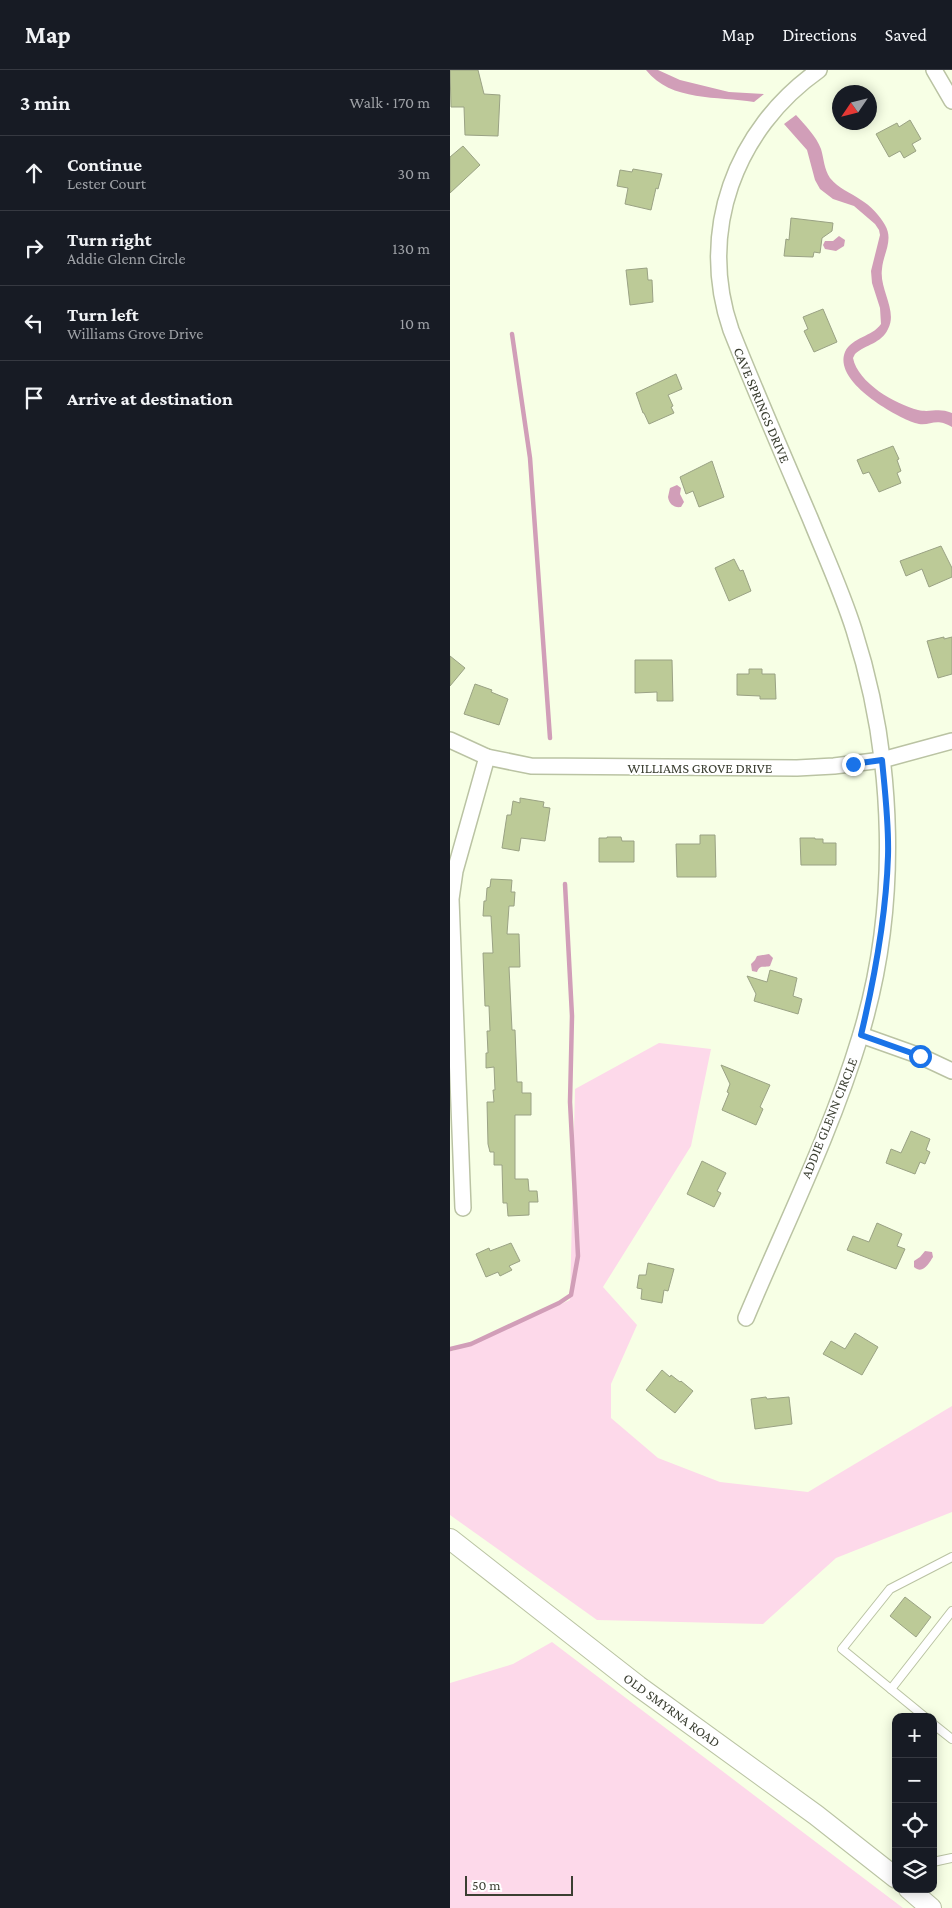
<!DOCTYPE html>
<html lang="en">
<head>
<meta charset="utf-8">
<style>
  body { margin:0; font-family:"Crimson Pro",serif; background:#242831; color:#f1f3f6 }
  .controls { position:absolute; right:15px; bottom:15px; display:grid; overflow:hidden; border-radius:10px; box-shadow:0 2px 12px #0003 }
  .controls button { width:45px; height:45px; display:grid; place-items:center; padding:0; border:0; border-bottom:1px solid #363941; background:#171b24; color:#f1f3f6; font:25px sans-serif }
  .compass { position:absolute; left:382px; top:15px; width:45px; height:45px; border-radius:50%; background:#171b24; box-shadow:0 2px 12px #0003; rotate:235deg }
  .scale { position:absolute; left:15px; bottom:12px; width:108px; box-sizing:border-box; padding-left:5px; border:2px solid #3b3f32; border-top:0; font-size:14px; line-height:18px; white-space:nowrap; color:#3b3f32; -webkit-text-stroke:4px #fff; paint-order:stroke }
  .stop { position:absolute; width:15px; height:15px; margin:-11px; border:4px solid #1a73e8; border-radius:50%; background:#fff }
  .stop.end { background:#1a73e8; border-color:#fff; box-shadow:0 1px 5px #0008 }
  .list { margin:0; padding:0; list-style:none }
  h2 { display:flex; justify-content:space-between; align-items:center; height:65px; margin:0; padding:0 20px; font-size:21px }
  h2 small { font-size:16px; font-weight:400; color:#9ea1a6 }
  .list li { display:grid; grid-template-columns:32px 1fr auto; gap:15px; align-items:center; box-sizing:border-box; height:75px; padding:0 20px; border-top:1px solid #363941 }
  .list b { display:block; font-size:19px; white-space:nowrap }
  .list p { margin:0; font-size:16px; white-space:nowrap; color:#9ea1a6 }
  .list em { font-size:16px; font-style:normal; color:#9ea1a6 }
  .icon { flex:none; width:28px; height:28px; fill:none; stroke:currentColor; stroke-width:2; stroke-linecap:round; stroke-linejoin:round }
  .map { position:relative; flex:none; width:502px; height:1838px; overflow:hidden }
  header { display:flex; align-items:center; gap:30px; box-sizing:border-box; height:70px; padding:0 25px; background:#171b24; border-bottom:1px solid #363941 }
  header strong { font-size:24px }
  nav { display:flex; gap:28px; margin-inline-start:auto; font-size:18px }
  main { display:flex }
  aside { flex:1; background:#171b24 }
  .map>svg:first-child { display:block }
  .green { fill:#fdd9ea }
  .water { fill:#d19eb8 }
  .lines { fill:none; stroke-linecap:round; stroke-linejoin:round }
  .stream { stroke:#d19eb8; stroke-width:4.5 }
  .building { fill:#bcca97; stroke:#9aa284 }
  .lane-casing { stroke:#bac3a3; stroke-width:10 }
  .street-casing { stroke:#bac3a3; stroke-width:18 }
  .secondary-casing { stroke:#bac3a3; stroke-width:22 }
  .lane { stroke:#fff; stroke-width:8 }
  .street { stroke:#fff; stroke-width:15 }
  .secondary { stroke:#fff; stroke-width:20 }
  .route { stroke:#1a73e8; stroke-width:6 }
  .labels { text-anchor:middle; stroke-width:4; stroke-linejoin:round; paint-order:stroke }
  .street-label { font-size:14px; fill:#3b3f32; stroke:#fff }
</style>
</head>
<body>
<header>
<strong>Map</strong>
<nav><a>Map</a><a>Directions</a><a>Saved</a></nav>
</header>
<main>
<aside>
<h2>3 min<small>Walk · 170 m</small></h2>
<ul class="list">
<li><svg class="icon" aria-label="ahead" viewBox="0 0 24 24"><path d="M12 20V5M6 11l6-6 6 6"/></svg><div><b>Continue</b><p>Lester Court</p></div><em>30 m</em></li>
<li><svg class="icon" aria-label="right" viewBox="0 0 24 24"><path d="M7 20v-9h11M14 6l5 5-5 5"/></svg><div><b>Turn right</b><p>Addie Glenn Circle</p></div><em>130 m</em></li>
<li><svg class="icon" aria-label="left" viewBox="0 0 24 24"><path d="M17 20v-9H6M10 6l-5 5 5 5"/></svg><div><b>Turn left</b><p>Williams Grove Drive</p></div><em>10 m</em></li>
<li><svg class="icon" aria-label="arrive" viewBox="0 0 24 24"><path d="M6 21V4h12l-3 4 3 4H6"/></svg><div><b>Arrive at destination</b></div></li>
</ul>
</aside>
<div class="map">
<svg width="502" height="1838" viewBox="0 0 502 1838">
  <rect width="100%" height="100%" fill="#f7ffe5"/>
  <g class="green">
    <polygon points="209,973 261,979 241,1076 153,1217 187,1255 161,1314 161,1348 208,1388 270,1412 358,1422 502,1336 502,1442 386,1488 313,1554 147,1550 0,1445 0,1280 3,1281 120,1230 125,1019"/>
    <polygon points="102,1572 453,1838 0,1838 0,1613 63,1594"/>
  </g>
  <g class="water">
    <path d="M196 0H208L230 10 279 22 314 24 304 32C268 26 221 32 196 0Z"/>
    <path d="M346 45C355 55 366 66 371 79 374 89 374 99 380 108 389 119 400 122 411 130 420 135 430 146 435 155 444 170 433 184 432 199 429 219 448 241 438 259 431 274 416 274 405 284L403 288C408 313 445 334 468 340 481 343 488 337 502 343V357C484 346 480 358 465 353 443 345 383 311 395 282 402 267 422 267 431 254L430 238 422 213 421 201 430 165 429 160 425 154 404 136 383 129 370 119 365 110 357 80 334 54Z"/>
    <polygon points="389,166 395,170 394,176 386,181 375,179 373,175 375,171 383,171"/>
    <path d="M227 415 231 418 230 424 234 432 231 437C224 438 219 434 218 427L220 418Z"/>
    <path d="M319 884 323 888 320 896C313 898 310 894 307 902L302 901 301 894 305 890 307 886Z"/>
    <path d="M475 1181 482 1182 483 1187C479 1193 473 1205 464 1197V1191L470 1187Z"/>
  </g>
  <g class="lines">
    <g class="stream">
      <polyline points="62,264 80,388 100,668"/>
      <polyline points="0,1279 21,1274 109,1233 121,1225 128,1186 120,1032 122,946 115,814"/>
    </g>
  </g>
  <g class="building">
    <polygon points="0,0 28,0 34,24 50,25 48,66 15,65 14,37 1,37"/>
    <polygon points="460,50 471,69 462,74 466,81 454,88 450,81 439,87 426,64 447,53 449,57"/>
    <polygon points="13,76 30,95 0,123 0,87"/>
    <polygon points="183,99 212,104 208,119 206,118 201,140 175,134 178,118 167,116 170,100 182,102"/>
    <polygon points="341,148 383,153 382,161 372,168 370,183 364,182 363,187 334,186 336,169 339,170"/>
    <polygon points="197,198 198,210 202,210 203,232 180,235 176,200"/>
    <polygon points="373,239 387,272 364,282 354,261 358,259 353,247"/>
    <polygon points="226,304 232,319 218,325 223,336 221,337 224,343 199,354 194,343 193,343 186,323"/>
    <polygon points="443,376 449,389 447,390 451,401 447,403 451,413 429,422 419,402 413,404 407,390"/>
    <polygon points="262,391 274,427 249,437 243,421 236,424 230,407"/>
    <polygon points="491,476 502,498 502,507 479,517 472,499 456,506 450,491"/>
    <polygon points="284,489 290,501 293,500 301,521 279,531 265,498"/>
    <polygon points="494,567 494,569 502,567 502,604 488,608 477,571"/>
    <polygon points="0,586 15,598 0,616"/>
    <polygon points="185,590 222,590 223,631 207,631 207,622 185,623"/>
    <polygon points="299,599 312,599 312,604 325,604 326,629 310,629 310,626 287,625 287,604 299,604"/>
    <polygon points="25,614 42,620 41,622 58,629 49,655 14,644"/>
    <polygon points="70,728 94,732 93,737 100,738 95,771 71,768 69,781 52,778 57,745 61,745 63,731 70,733"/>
    <polygon points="250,765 265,765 266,807 227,807 226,774 250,774"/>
    <polygon points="157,767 171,767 172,771 184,771 184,792 149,792 149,768 157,768"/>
    <polygon points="350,768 365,768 365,769 373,769 373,773 386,773 386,795 351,795"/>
    <polygon points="41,809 62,810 61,822 65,822 64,836 59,836 57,864 69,864 70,897 59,897 62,960 65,960 67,1012 72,1012 72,1023 81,1023 81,1045 65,1045 65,1109 78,1109 79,1121 87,1121 88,1132 79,1132 79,1145 58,1146 57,1133 53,1133 52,1095 44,1095 44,1082 40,1082 38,1074 37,1032 44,1032 43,1020 45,1020 44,997 36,998 36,983 38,983 37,961 40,961 39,936 35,936 33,883 43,883 41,846 33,846 34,831 36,831 37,818 40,817"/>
    <polygon points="320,900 347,908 343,926 352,929 348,944 304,931 306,924 297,906 317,912"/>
    <polygon points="271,995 320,1015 310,1037 313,1039 306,1055 272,1040 279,1023 277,1022 280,1014"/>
    <polygon points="461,1061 480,1069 476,1080 480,1082 475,1094 470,1092 465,1104 436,1093 441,1079 451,1083"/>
    <polygon points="252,1091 276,1103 267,1121 271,1123 264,1137 237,1124"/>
    <polygon points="427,1153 452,1164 447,1176 455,1179 446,1199 397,1180 403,1166 419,1172"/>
    <polygon points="61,1173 70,1191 59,1196 62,1200 50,1206 48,1202 36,1207 26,1184 39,1178 40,1181"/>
    <polygon points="198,1193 224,1199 218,1221 214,1220 212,1233 191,1229 192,1219 187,1218 189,1205 196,1205"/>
    <polygon points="405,1263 428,1277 412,1305 373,1284 381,1271 395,1279"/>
    <polygon points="212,1300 220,1307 221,1305 230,1312 231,1311 243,1321 225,1343 196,1320"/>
    <polygon points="316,1327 317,1329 339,1327 342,1354 305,1359 301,1329"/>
    <polygon points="455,1527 481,1547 466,1567 440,1546"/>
  </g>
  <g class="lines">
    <defs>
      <g id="lane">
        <polyline points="441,1619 502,1541"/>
        <polyline points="475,1647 392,1579 440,1519 502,1487"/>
        <polyline points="483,1654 502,1669"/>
        <polyline points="483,1792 502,1788"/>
      </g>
      <g id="street">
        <polyline points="484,0 502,31"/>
        <polyline points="0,670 37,687 81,696 347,698 384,696 432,690 502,671"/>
        <polyline points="411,965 470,986 502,1001"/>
        <polyline points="13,1138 1,829 5,801 37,687"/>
        <path d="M296 1248C335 1155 381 1063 410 967 450 837 445 688 404 560 392 522 375 485 360 448 333 385 306 323 281 260 247 162 285 59 369 0"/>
      </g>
      <g id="secondary">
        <polyline points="0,1469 188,1616 366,1745 446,1808"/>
        <polyline points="459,1819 481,1838"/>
      </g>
    </defs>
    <use href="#lane" class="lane-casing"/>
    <use href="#street" class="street-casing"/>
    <use href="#secondary" class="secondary-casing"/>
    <use href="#lane" class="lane"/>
    <use href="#street" class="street"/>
    <use href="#secondary" class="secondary"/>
  </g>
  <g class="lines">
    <path class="route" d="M403 694 432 690C435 722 439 754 438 786 436 847 425 906 411 965L470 986"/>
  </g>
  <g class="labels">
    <g class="street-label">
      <text transform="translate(312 335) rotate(67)" y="5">CAVE SPRINGS DRIVE</text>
      <text x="250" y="703">WILLIAMS GROVE DRIVE</text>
      <text transform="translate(379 1048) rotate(-68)" y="5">ADDIE GLENN CIRCLE</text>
      <text transform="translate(222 1640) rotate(36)" y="5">OLD SMYRNA ROAD</text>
    </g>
  </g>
</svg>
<div class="controls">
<button>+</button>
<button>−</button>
<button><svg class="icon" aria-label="locate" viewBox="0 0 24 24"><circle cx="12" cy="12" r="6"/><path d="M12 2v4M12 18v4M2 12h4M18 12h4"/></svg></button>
<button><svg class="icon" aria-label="layers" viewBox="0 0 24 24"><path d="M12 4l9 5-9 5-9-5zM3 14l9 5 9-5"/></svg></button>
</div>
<svg class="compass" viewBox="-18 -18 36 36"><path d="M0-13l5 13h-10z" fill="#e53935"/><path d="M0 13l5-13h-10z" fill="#9ea1a6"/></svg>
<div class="scale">50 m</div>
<div class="stop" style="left:470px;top:986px"></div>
<div class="stop end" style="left:403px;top:694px"></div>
</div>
</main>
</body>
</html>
